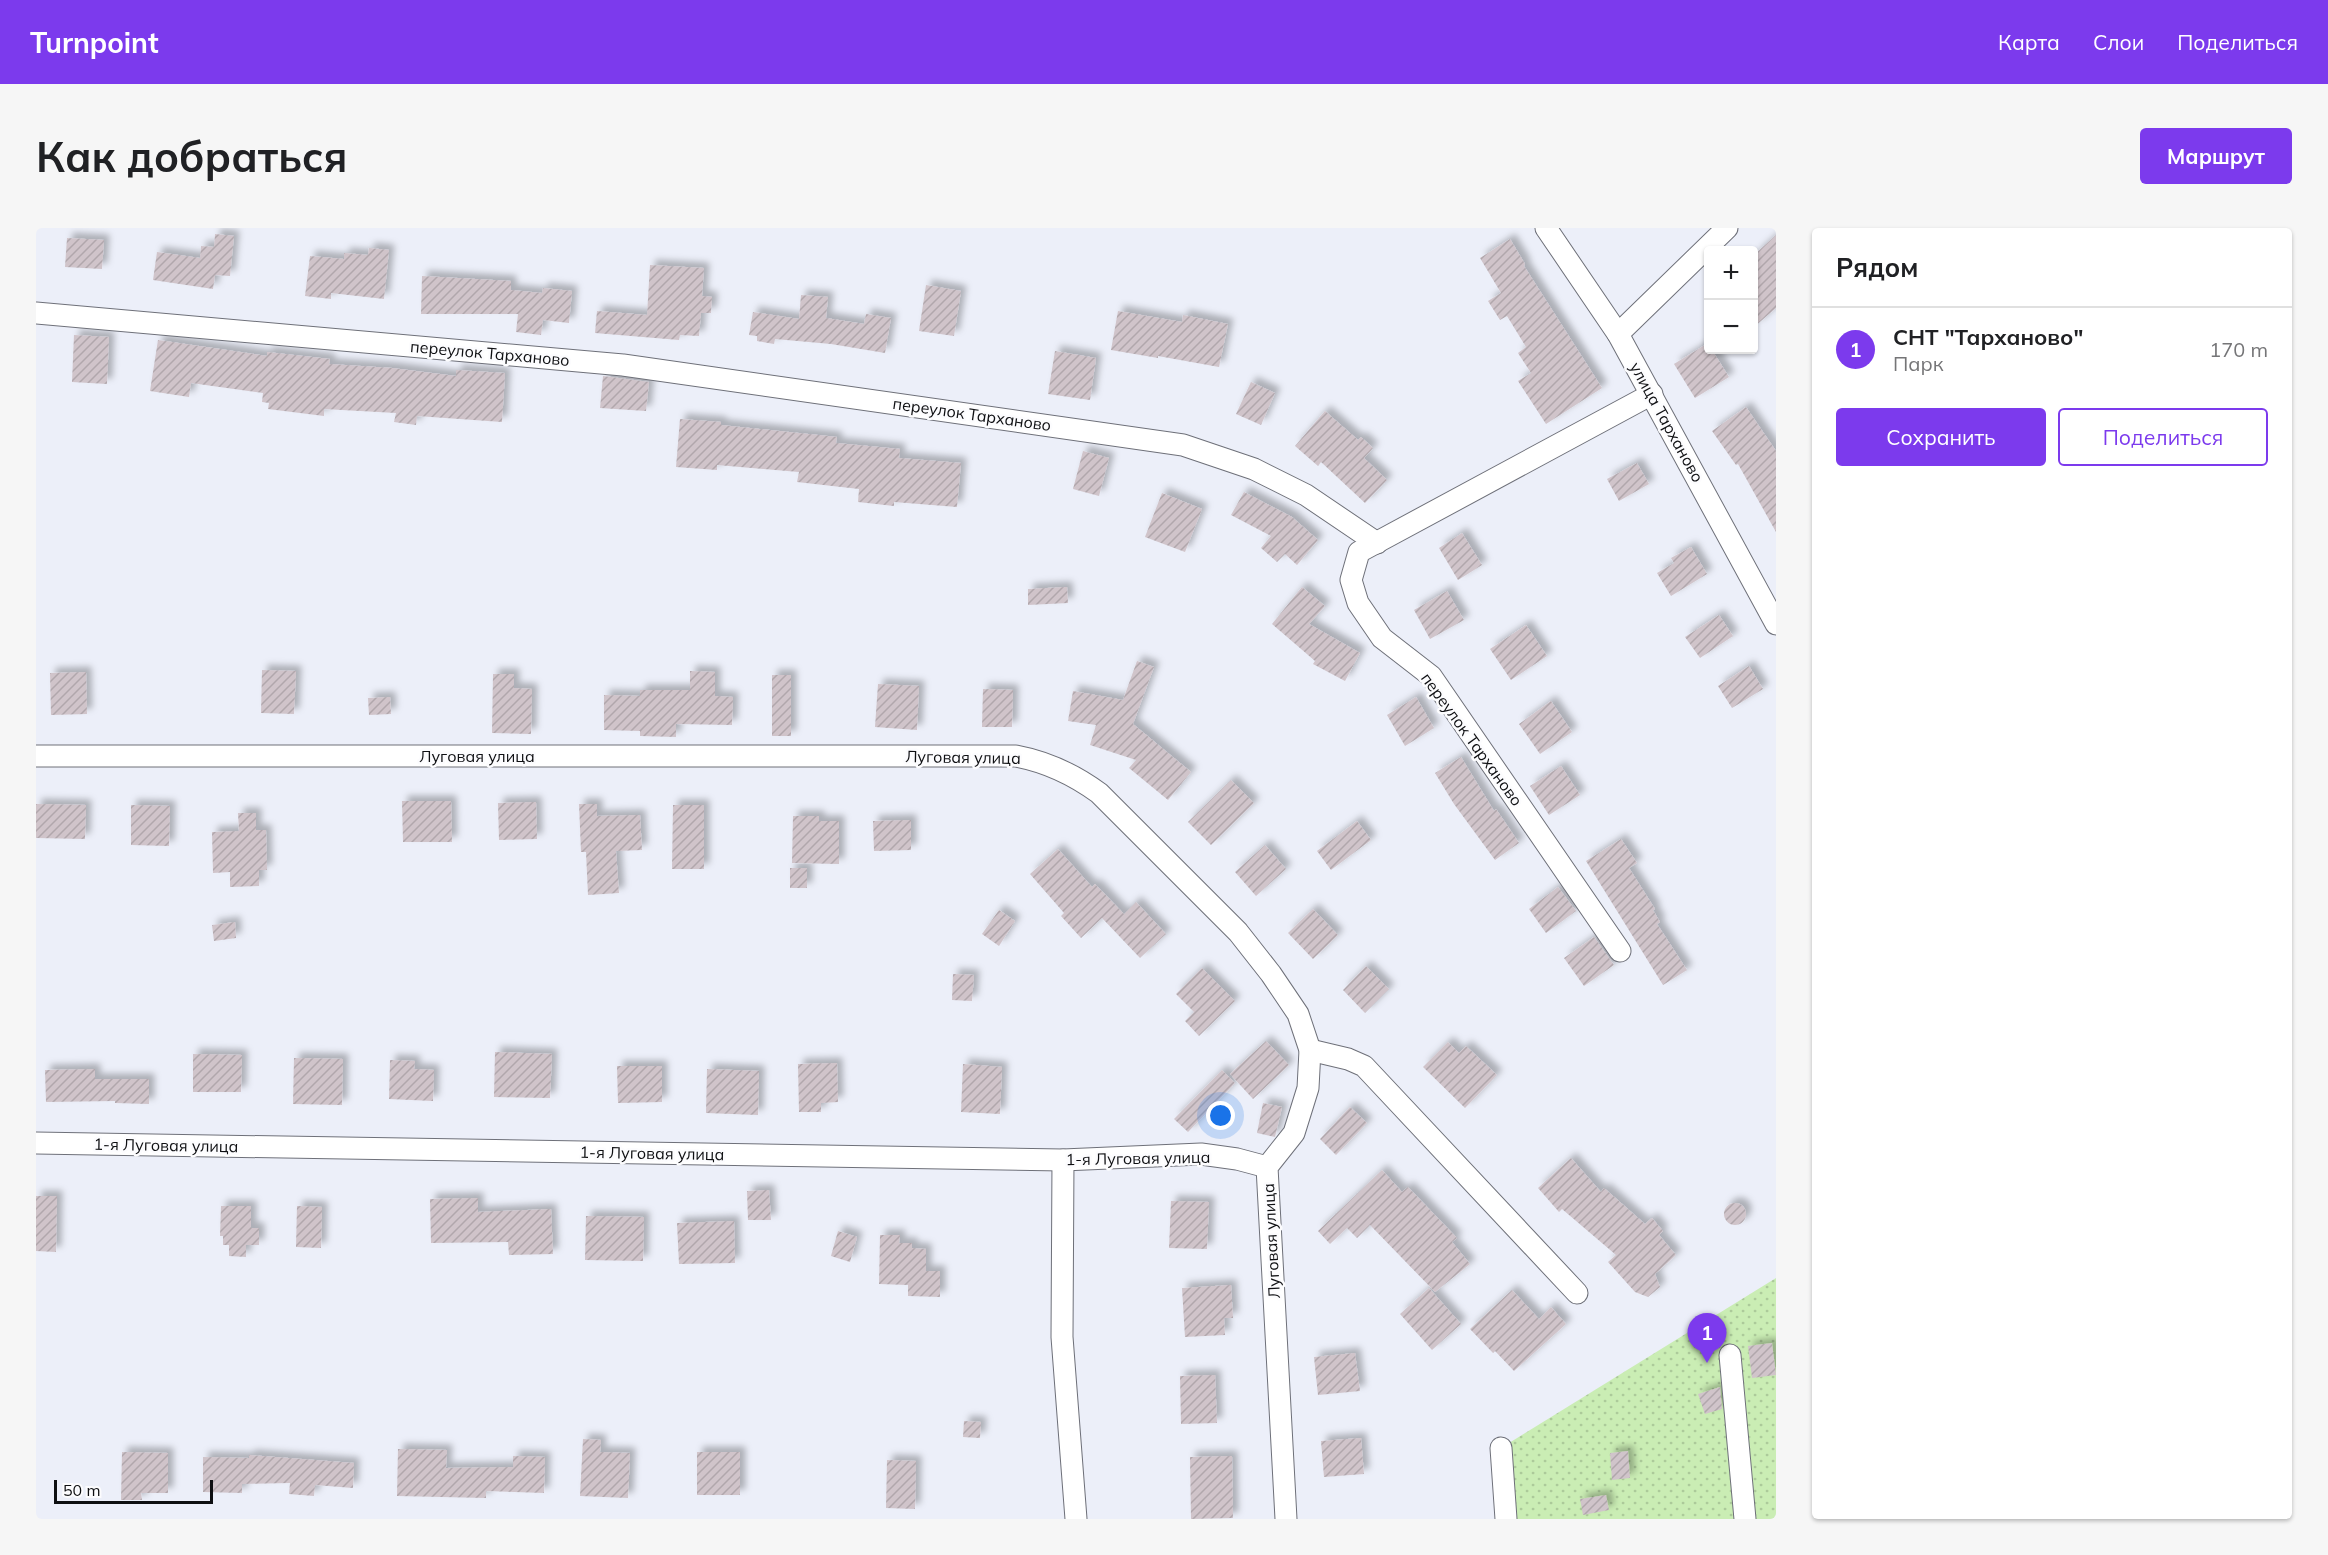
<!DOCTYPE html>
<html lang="ru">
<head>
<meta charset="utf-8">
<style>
  body { margin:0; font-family:Mulish,sans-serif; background:#f6f6f6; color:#202124 }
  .controls { position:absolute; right:18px; top:18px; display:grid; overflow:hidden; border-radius:6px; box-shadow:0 2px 4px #0004 }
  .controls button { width:54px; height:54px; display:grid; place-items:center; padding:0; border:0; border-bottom:2px solid #e0e0e0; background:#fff; color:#202124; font:30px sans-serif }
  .scale { position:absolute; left:18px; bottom:15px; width:159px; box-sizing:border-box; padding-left:6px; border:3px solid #0e0f12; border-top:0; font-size:16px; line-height:21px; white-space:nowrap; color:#0e0f12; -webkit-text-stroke:4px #fcfcfe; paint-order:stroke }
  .you { position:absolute; left:1185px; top:888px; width:21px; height:21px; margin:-15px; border:4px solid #fff; border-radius:50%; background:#1a73e8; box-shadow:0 0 0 9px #1a73e833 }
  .badge { display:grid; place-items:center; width:39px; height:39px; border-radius:50%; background:#7c3aed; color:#fff; font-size:20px; font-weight:700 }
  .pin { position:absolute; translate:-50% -50px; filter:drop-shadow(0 2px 3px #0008) }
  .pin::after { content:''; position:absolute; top:32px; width:21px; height:18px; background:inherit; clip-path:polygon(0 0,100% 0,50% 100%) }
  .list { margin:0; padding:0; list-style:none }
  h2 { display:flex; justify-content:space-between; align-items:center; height:78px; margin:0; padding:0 24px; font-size:26px }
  h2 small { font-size:20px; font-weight:400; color:#757577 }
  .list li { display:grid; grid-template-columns:39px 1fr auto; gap:18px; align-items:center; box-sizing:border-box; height:84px; padding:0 24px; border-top:2px solid #e0e0e0 }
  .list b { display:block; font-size:22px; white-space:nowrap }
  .list p { margin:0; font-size:20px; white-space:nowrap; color:#757577 }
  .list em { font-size:20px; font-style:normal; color:#757577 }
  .actions { display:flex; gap:12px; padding:18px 24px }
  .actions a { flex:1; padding:14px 0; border:2px solid #7c3aed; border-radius:6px; text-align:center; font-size:21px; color:#7c3aed }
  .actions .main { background:#7c3aed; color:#fff }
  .map { position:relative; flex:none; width:1740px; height:1291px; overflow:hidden; border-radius:6px }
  header { display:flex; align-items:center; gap:36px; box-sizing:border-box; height:84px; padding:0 30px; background:#7c3aed; color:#fff }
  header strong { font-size:28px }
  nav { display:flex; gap:33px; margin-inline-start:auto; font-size:21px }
  .intro { display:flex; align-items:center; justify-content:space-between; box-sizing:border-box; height:144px; padding:0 36px }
  h1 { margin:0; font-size:42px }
  .button { padding:15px 27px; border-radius:6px; background:#7c3aed; color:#fff; font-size:21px; font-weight:700 }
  main { display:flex; gap:36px; padding:0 36px }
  aside { flex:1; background:#fff; border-radius:6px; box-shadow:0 2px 4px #0004 }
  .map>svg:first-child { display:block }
  .green { fill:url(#green-dots) }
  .building { fill:url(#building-hatch); filter:url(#shadow) }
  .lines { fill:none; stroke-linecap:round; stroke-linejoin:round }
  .minor-casing { stroke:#6e7079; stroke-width:23 }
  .minor { stroke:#fff; stroke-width:21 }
  .labels { text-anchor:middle; stroke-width:5; stroke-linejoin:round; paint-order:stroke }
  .street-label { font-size:16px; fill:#0e0f12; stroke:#fcfcfe }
</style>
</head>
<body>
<header>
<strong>Turnpoint</strong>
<nav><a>Карта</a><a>Слои</a><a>Поделиться</a></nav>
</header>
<div class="intro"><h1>Как добраться</h1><a class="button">Маршрут</a></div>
<main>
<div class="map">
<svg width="1740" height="1291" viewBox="0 0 1740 1291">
  <defs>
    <pattern id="green-dots" width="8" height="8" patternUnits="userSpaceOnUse" patternTransform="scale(1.5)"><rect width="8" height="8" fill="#caedb4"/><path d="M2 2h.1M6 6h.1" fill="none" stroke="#acca9a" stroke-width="1.8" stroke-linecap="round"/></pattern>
    <pattern id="building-hatch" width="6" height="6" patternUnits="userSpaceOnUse" patternTransform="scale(1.5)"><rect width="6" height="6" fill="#d0c4ca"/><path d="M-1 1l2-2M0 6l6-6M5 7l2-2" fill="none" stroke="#b1a7ac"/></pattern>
    <filter id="shadow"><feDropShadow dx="5.5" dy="-5.5" stdDeviation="3" flood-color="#0004"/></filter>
  </defs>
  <rect width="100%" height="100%" fill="#eceff9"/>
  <polygon class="green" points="1740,1050 1740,1291 1470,1291 1465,1220"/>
  <g class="building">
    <polygon points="179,6 198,8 194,48 179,47 177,61 117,52 121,24 164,30 165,18 178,19"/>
    <polygon points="1740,7 1740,80 1718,99 1718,27"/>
    <polygon points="31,10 68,12 66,41 29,39"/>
    <polygon points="1474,11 1489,36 1488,38 1566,160 1510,196 1482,153 1495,145 1482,125 1490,119 1471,88 1464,92 1452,73 1465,65 1444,30"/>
    <polygon points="333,20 353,22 348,71 295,65 295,71 269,68 274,28 308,31 308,25 332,27"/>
    <polygon points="614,37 668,40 666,68 676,69 675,85 665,85 663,108 644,107 643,112 559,105 561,83 611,87"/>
    <polygon points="386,48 475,53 475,62 506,65 507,60 536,63 533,95 507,92 505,107 480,104 482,86 385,86"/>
    <polygon points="890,57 925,63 918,108 883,103"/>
    <polygon points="765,67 792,69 790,90 828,96 830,86 855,90 849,125 795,116 739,111 738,116 721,113 721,108 713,107 717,84 763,91"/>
    <polygon points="1082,83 1146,94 1147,87 1192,96 1183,139 1122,128 1122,130 1075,122"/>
    <polygon points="38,107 73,109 71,156 36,154"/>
    <polygon points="122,112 231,128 231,124 294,131 293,136 356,140 420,148 420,142 469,145 466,194 381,188 380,197 358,194 360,185 288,181 288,188 232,181 233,175 226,174 227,165 155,155 153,169 114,163"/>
    <polygon points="1672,115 1672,122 1676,122 1693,149 1659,170 1638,136"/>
    <polygon points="1019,123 1060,130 1054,172 1012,166"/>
    <polygon points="567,148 613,154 610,183 564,180"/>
    <polygon points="1215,154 1239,165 1225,197 1200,186"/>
    <polygon points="1710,179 1740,223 1740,304 1702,236 1700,237 1676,203"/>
    <polygon points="1289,183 1322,212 1325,209 1337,220 1328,230 1351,252 1329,275 1285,234 1282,238 1259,218"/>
    <polygon points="644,191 685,194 685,197 801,209 800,215 864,221 863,230 925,235 921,279 858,274 858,278 822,274 823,261 761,254 763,244 681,237 681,242 640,239"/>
    <polygon points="1047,223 1073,230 1063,268 1037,261"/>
    <polygon points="1601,235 1613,256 1583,273 1571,251"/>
    <polygon points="1208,264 1256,289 1282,312 1261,337 1249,326 1241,334 1225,320 1235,308 1195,287"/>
    <polygon points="1126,265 1166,281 1149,324 1109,309"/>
    <polygon points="1426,305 1446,337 1422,352 1403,320"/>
    <polygon points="1655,319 1671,346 1635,368 1621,345 1638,335 1635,330"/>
    <polygon points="1031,359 1032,375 992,377 992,361"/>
    <polygon points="1266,359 1289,378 1273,396 1324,425 1309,453 1277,436 1279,433 1236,396"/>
    <polygon points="1411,363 1428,392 1394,411 1378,382"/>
    <polygon points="1683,387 1697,408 1664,430 1649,409"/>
    <polygon points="1490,397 1511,428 1475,452 1454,421"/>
    <polygon points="1101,433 1118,439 1097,496 1155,544 1132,572 1093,540 1100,532 1054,517 1060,497 1032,493 1037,463 1087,472"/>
    <polygon points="1713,438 1727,461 1696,480 1682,458"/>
    <polygon points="226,442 260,443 258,486 225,485"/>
    <polygon points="654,443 679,444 679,468 697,469 696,497 640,496 640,509 604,508 604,503 568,502 568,467 604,468 604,462 654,462"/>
    <polygon points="50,444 51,486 15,487 14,445"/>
    <polygon points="457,446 478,446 478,460 496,461 495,506 456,505"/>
    <rect x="736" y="447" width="19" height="61"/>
    <polygon points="842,456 883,458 881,502 839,499"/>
    <polygon points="947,461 977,462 976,499 946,499"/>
    <polygon points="354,469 355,486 333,487 332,470"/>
    <polygon points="1380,469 1398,500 1369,518 1351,487"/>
    <polygon points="1515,473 1536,504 1504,526 1483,496"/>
    <polygon points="1425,529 1458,583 1460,581 1483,615 1459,632 1418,576 1399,545"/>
    <polygon points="1525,538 1544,567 1513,587 1494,558"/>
    <polygon points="1195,552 1218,575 1175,617 1152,594"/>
    <polygon points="366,573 415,573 416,614 367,614"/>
    <polygon points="500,574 501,611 463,612 462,575"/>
    <polygon points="0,576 50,577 49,611 0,610"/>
    <polygon points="543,576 561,576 561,588 604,587 606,622 580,623 583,665 552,667 550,624 545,624"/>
    <polygon points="95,577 134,578 133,618 95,617"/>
    <polygon points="637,577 668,577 668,641 636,641"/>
    <polygon points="202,585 220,585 220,602 230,602 231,642 223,642 223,658 194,659 194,644 177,645 176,604 203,603"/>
    <polygon points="757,588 783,588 783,593 803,593 803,636 756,635"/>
    <polygon points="875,592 875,622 838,623 837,593"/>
    <polygon points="1321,593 1335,612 1295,642 1281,623"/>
    <polygon points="1585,611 1601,635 1593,640 1619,681 1617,682 1624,694 1621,696 1651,742 1627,757 1550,633"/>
    <polygon points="1229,617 1250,641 1220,668 1199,644"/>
    <polygon points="1022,621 1056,659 1059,656 1088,686 1100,674 1130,706 1104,730 1066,690 1045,710 1025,688 1028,685 994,646"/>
    <rect x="754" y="640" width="17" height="20"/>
    <polygon points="1522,659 1540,683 1510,705 1493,681"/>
    <polygon points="1277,681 1302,707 1277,731 1252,705"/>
    <polygon points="963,682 979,693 963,718 946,706"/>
    <polygon points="199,694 200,710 178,713 176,697"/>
    <polygon points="1558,709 1578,737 1548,758 1528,730"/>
    <polygon points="1330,738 1353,761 1329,785 1307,762"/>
    <polygon points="1166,740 1199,773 1163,808 1149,793 1158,784 1140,766"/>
    <polygon points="917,746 938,747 936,773 916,772"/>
    <polygon points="1230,813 1253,837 1217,871 1194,846"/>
    <polygon points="1412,814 1423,825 1430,818 1461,847 1429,880 1387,839"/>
    <polygon points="459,824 516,826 514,870 458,869"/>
    <polygon points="157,826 206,827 205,864 157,864"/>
    <polygon points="258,830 307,831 306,877 257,876"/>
    <polygon points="354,832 379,833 378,841 398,842 397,873 353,871"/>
    <polygon points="801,835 802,874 785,875 785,884 763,884 762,836"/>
    <polygon points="927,836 966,839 964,886 925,884"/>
    <polygon points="581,838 626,838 626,874 582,875"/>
    <polygon points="59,841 59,851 113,851 113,876 79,875 79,873 10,874 9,842"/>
    <polygon points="671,841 723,843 722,887 670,885"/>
    <polygon points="1186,842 1199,855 1152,904 1138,891"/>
    <polygon points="1227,875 1246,879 1239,909 1221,905"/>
    <polygon points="1314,879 1331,895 1300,927 1284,911"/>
    <polygon points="1535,930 1565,964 1568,960 1609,996 1616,990 1627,1003 1623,1007 1640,1027 1619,1046 1624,1059 1612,1069 1599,1064 1572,1034 1580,1027 1526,981 1523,984 1502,960"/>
    <polygon points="1346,942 1366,964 1372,959 1421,1010 1416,1014 1434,1036 1399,1064 1334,997 1321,1010 1311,1000 1294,1016 1282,1003"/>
    <polygon points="733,962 735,992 712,992 711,963"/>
    <polygon points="0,968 21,968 20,1024 0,1023"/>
    <polygon points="442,970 442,984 515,981 517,1026 473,1027 472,1014 395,1015 394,971"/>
    <polygon points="1135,973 1173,974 1171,1021 1133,1020"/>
    <circle cx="1699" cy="986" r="11"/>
    <polygon points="185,978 215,978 215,1000 223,1000 223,1017 210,1017 210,1029 193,1028 193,1017 187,1017 187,1008 184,1008"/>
    <polygon points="261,978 286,979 285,1020 260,1019"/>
    <polygon points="550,988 608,989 607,1033 549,1032"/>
    <polygon points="698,993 699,1035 643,1036 641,995"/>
    <polygon points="802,1003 821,1009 814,1034 795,1028"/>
    <polygon points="844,1007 864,1007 863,1015 876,1015 876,1020 890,1021 890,1043 904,1043 904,1069 872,1068 872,1057 843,1056"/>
    <polygon points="1195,1057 1197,1090 1188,1090 1189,1107 1149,1109 1146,1060"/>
    <polygon points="1393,1060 1425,1096 1396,1122 1364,1086"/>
    <polygon points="1476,1062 1503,1091 1515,1079 1530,1096 1478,1143 1459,1123 1457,1125 1434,1101"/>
    <polygon points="1736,1115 1740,1147 1716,1150 1712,1118"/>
    <polygon points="1319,1125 1324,1163 1282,1167 1278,1129"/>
    <polygon points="1179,1147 1181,1195 1145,1196 1144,1148"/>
    <polygon points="1684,1159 1686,1181 1669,1186 1662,1166"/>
    <polygon points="928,1193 945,1194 944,1210 927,1209"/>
    <polygon points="1325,1210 1328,1246 1288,1249 1285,1213"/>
    <polygon points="547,1211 565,1212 564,1224 594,1225 592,1270 544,1268"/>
    <polygon points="362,1221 411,1222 410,1240 477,1239 477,1228 509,1229 508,1265 450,1263 450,1270 361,1268"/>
    <polygon points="1592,1223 1594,1250 1576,1252 1574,1225"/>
    <polygon points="86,1224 132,1225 132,1265 105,1265 106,1272 85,1272"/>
    <rect x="661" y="1224" width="43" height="43"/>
    <polygon points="213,1227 318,1235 317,1260 279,1257 278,1268 253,1266 254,1255 206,1256 206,1265 167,1264 167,1229 213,1230"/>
    <polygon points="1196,1228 1197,1290 1155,1291 1154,1229"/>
    <polygon points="851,1232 880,1233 879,1281 850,1280"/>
    <polygon points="1570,1267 1573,1282 1547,1287 1544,1271"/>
  </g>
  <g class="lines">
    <defs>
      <g id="minor">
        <polyline points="1510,0 1582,106 1740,396"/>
        <polyline points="0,85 587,137 1147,217 1218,241 1270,267 1341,315"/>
        <polyline points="1582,106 1691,0"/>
        <path d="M0 528H980C1012 534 1037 546 1063 565L1202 704 1235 746 1262 786 1274 822 1272 860 1258 905 1231 939 1250 1291"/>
        <polyline points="1584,723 1395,448 1346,410 1322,375 1315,352 1323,324 1616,166"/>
        <polyline points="1274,822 1312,831 1328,838 1541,1065"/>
        <polyline points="0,915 1027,932 1165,926 1201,931 1231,939"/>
        <polyline points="1027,932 1026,1109 1040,1291"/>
        <polyline points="1694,1127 1709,1291"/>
        <polyline points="1465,1220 1470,1291"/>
      </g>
    </defs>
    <use href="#minor" class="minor-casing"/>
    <use href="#minor" class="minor"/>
  </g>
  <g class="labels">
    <g class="street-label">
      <text transform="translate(454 125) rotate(5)" y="6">переулок Тарханово</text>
      <text transform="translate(936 186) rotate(8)" y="6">переулок Тарханово</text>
      <text transform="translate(1631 194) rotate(61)" y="6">улица Тарханово</text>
      <text transform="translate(1436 511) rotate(54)" y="6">переулок Тарханово</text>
      <text x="441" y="534">Луговая улица</text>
      <text transform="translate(927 529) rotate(1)" y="6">Луговая улица</text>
      <text transform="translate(130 917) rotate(1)" y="6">1-я Луговая улица</text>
      <text transform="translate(616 925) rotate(1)" y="6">1-я Луговая улица</text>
      <text transform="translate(1102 930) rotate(-1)" y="6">1-я Луговая улица</text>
      <text transform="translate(1235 1013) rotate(-93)" y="6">Луговая улица</text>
    </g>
  </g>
</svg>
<div class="controls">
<button>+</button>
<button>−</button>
</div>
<div class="scale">50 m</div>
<div class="you"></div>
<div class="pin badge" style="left:1671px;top:1135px">1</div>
</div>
<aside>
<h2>Рядом<small></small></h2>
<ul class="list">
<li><span class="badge">1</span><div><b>СНТ &quot;Тарханово&quot;</b><p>Парк</p></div><em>170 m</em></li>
</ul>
<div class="actions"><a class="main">Сохранить</a><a>Поделиться</a></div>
</aside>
</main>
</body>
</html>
